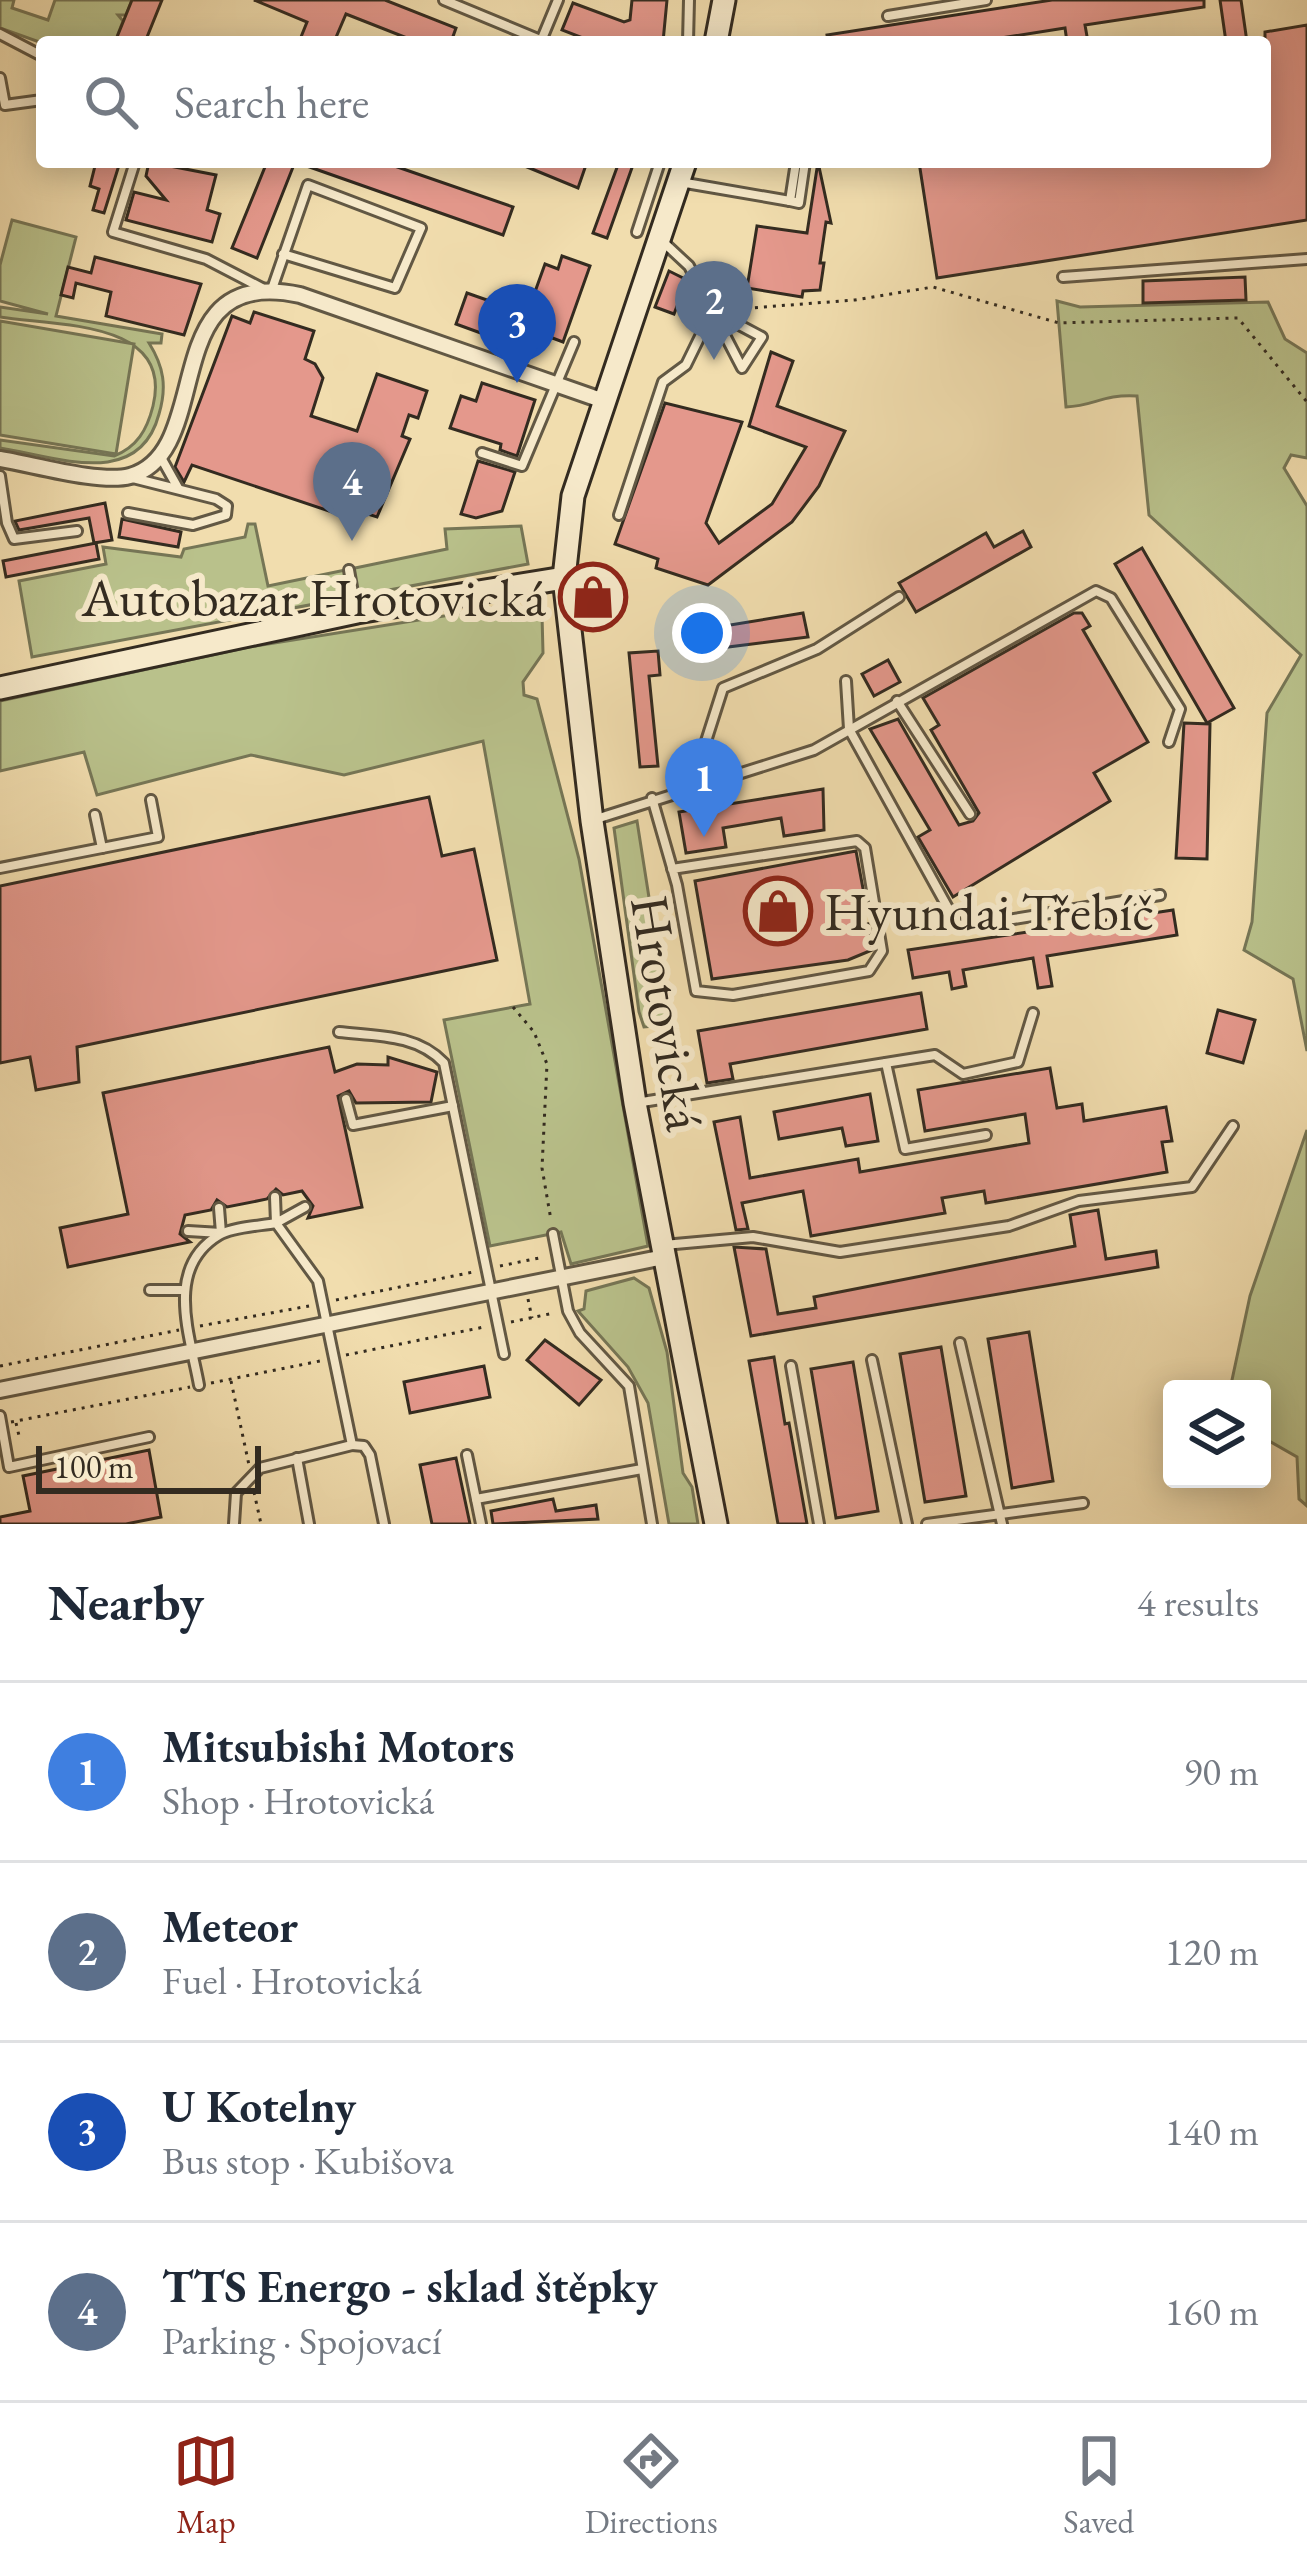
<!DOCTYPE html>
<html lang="en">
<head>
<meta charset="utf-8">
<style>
  body { margin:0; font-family:"EB Garamond",serif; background:#f2f2f3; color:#1f2937 }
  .controls { position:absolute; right:36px; bottom:36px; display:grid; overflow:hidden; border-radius:12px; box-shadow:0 6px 30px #0003 }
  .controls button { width:108px; height:108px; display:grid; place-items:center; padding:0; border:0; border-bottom:3px solid #e0e1e3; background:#fff; color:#1f2937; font:60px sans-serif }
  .scale { position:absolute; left:36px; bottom:30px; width:225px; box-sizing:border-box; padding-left:12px; border:6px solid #332b20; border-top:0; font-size:33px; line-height:42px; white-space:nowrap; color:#332b20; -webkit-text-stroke:9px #f6e9ca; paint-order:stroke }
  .you { position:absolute; left:702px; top:633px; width:42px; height:42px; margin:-30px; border:9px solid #fff; border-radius:50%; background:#1a73e8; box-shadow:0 0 0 18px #1a73e833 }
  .badge { display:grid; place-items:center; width:78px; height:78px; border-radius:50%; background:#8f2418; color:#fff; font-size:39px; font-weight:700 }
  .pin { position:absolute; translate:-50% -99px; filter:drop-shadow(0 3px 6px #0008) }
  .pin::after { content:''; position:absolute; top:63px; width:42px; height:36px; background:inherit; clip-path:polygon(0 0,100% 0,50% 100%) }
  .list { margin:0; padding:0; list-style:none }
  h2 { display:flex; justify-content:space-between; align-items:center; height:156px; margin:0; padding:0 48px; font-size:51px }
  h2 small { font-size:39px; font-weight:400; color:#747a83 }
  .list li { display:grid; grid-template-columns:78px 1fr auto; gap:36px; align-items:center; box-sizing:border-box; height:180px; padding:0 48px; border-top:3px solid #e0e1e3 }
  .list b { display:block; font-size:45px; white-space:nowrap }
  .list p { margin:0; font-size:39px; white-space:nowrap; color:#747a83 }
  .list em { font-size:39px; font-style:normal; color:#747a83 }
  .icon { flex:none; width:66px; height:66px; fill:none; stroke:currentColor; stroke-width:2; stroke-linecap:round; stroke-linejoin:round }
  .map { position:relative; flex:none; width:1307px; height:1524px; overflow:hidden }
  .search { position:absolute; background:#fff; box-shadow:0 6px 30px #0003; left:36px; right:36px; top:36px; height:132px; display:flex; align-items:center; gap:30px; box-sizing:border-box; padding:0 42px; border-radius:12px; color:#747a83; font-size:45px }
  .sheet { height:876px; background:#fff }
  nav { display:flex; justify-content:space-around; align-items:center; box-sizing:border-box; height:168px; border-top:3px solid #e0e1e3; background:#fff; font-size:33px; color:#747a83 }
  nav a { display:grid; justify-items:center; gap:6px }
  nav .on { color:#8f2418 }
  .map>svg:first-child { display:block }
  .green { fill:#b9c18b; stroke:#767656; stroke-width:3 }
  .building { fill:#e4988c; stroke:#332b20; stroke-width:3 }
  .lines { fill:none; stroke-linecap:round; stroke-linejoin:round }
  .lane-casing { stroke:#625844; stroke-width:14 }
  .street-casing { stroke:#625844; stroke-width:20 }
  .secondary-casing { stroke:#332b20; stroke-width:27 }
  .path { stroke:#332b20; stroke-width:3; stroke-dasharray:3 6; stroke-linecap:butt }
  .lane { stroke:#f6e9ca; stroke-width:8 }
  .street { stroke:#f6e9ca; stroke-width:14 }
  .secondary { stroke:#f6e9ca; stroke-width:21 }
  .labels { text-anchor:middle; stroke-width:12; stroke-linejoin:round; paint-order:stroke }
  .poi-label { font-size:54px; fill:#332b20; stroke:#f6e9ca; text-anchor:end }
  .street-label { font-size:54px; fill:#332b20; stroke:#f6e9ca }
</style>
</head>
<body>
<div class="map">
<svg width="1307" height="1524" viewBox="0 0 1307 1524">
  <rect width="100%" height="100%" fill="#f1ddae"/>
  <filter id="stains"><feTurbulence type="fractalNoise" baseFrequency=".00167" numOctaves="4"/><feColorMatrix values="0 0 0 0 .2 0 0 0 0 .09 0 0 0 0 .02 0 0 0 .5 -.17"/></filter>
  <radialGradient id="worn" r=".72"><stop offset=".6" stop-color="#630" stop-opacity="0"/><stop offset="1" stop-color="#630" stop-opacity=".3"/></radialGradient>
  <g class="green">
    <polygon points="0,0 14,0 12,8 48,20 55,0 132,0 126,15 118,15 123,21 115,42 42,43 0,28"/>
    <path d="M12 220 76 237 56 316 162 334 161 343H149C164 367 167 387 159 414 139 490 57 457 0 448V440L114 456C137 447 147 430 153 406 174 320 57 326 0 317V307L48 314 0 301V265Z"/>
    <path d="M1057 301 1080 307 1268 302 1285 339 1307 353V458L1291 455 1284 468 1307 506V1051L1293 979 1244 950 1252 922 1267 713 1301 655 1149 515 1137 396C1102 394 1095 406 1066 407Z"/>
    <polygon points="0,321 134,344 116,454 0,435"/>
    <polygon points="248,524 255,524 268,586 447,549 445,529 521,526 528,564 32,657 19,581 106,564 103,547 181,557 184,549 245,537"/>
    <polygon points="494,608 542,615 543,653 523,682 524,695 537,699 579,859 648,1246 571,1264 561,1232 490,1246 444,1020 530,1004 483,741 344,775 251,755 97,795 84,752 0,771 0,701 249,647"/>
    <polygon points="637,821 669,1025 644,1027 639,1012 614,828"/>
    <polygon points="1307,1130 1307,1506 1299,1499 1297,1457 1262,1437 1262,1389 1235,1389 1232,1380 1250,1296"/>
    <polygon points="634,1278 649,1288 667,1352 683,1473 692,1487 698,1524 669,1524 648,1403 628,1367 578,1311 584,1309 586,1291"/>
  </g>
  <g class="building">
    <polygon points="132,0 162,0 145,42 115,42"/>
    <polygon points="254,0 385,0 456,28 451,42 417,42 346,14 334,42 299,42 307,22"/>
    <polygon points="632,0 667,0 663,42 593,42 562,30 573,3 624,22 630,20"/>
    <polygon points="1052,0 1204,0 1204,7 1085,25 1088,42 1067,42 1065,28 976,42 828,42 827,35"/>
    <polygon points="1220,0 1241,0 1247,42 1226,42"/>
    <polygon points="1307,25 1307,220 937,278 919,162 1265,162 1265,32"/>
    <polygon points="96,162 120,162 104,213 93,210 99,189 90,186"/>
    <polygon points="149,162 216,175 207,210 220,214 212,242 126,220 134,192 166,200 146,176"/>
    <polygon points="267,162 295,162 257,258 232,248"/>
    <polygon points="383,162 513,207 503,235 301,164"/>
    <polygon points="515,162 587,162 578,188"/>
    <polygon points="619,162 634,162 607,238 593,233"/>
    <polygon points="818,162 831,223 826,222 820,263 824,263 820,290 803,291 802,297 747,288 757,226 807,233"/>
    <polygon points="562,256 590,266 563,342 518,325 511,344 456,324 467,293 527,314 545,264 558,269"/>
    <polygon points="95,257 201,284 184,335 106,316 111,292 76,283 73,298 61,295 68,267 91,273"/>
    <polygon points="669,271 687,280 674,314 655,307"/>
    <polygon points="1245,277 1246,300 1143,303 1143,281"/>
    <polygon points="254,312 314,331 305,359 315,364 323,378 311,416 357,431 377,374 427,391 418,418 409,415 402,436 410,439 377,517 349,508 347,517 192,465 184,482 175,467 232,316 250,323"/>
    <polygon points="771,352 793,361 777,406 845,431 819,486 792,522 708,585 656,568 658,559 615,544 665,403 742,422 706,523 719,543 772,504 806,447 749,426"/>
    <polygon points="482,383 535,400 517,456 500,450 501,444 450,428 461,396 476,401"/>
    <polygon points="478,461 515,472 502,511 476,518 461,514"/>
    <polygon points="105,503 112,540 94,543 89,518 19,530 15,521"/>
    <polygon points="122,519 181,532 178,547 119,537"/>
    <polygon points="1023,531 1031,547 916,612 899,583 986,533 994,547"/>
    <polygon points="96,543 99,559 6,577 3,561"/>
    <polygon points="1142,548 1234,708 1207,723 1115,564"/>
    <polygon points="803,613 808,637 728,647 724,626"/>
    <polygon points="1074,613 1082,613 1090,626 1083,630 1148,742 1094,773 1110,801 953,897 918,837 930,830 870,729 898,719 959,825 973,821 979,813 931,730 939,725 923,698"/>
    <polygon points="658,651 660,675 649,676 658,766 640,767 629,653"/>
    <polygon points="888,660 900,682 874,696 862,674"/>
    <polygon points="1184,723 1210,724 1207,859 1176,858"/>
    <polygon points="823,789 824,830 784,836 781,818 723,828 726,847 686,853 679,812"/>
    <polygon points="429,797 442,856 474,849 497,960 77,1047 79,1082 36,1090 30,1057 0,1063 0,886"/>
    <polygon points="856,851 864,894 854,897 858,925 868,924 872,950 848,960 712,979 695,881"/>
    <polygon points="1173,910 1177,935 1047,956 1052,986 1038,988 1033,958 963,970 966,986 952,989 949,972 913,978 908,950"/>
    <polygon points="921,993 927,1029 730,1064 733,1079 707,1083 698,1031"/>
    <polygon points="1218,1010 1255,1020 1243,1063 1207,1053"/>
    <polygon points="329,1047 335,1072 357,1064 388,1065 388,1057 437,1072 431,1102 356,1103 349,1091 338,1096 362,1207 308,1218 313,1206 302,1191 283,1195 276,1189 267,1199 227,1207 217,1200 211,1210 185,1215 180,1234 190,1242 68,1267 60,1228 128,1214 103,1093"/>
    <polygon points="1050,1068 1057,1108 1082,1104 1084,1121 1166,1107 1172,1141 1162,1142 1167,1172 986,1203 984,1191 942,1198 945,1213 811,1236 803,1191 742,1203 748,1229 736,1230 714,1122 740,1117 750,1178 858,1159 860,1172 1029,1143 1025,1114 925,1131 918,1090"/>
    <polygon points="870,1094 878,1141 846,1146 842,1128 779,1139 774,1112"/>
    <polygon points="1098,1210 1106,1259 1156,1251 1158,1267 751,1336 734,1247 766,1249 778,1314 816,1308 814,1297 1075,1246 1070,1215"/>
    <polygon points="1029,1332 1053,1481 1012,1488 988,1339"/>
    <polygon points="545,1340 601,1380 579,1405 527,1360"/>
    <polygon points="941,1347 966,1496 925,1502 900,1354"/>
    <polygon points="774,1357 785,1424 789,1423 807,1524 778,1524 749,1361"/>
    <polygon points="853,1362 878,1511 836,1518 811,1369"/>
    <polygon points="484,1366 490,1397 410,1413 404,1382"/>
    <polygon points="149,1450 161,1517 126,1524 0,1524 0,1517 30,1511 23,1476"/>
    <polygon points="456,1458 470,1524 432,1524 420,1465"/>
    <polygon points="553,1499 556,1511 596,1505 598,1519 493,1524 491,1511"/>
  </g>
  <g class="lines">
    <defs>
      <g id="lane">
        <polyline points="444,0 545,42"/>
        <polyline points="888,16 986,0"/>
        <polyline points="0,34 42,56"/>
        <polyline points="541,41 558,0"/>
        <polyline points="688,42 689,0"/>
        <polyline points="0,78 5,105 42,100"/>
        <polyline points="135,162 113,232 206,259 262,288"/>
        <polyline points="680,182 790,201"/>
        <polyline points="790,201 799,203 805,162"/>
        <polyline points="790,201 796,162"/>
        <polyline points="637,232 660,162"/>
        <polyline points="661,240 689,266 742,368 762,337 713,311"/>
        <polyline points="1063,277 1307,259"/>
        <polyline points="272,289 308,185 421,228 395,288 283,254"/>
        <polyline points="482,453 522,466 574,342"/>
        <polyline points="159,454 178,488"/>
        <polyline points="0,476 7,523 14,539 77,531"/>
        <polyline points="128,513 193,525 226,515 227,506 216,499 129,477"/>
        <polyline points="619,515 663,382 686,365 712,312"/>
        <polyline points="349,570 356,610"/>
        <polyline points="846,681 849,729 959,928 1160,895"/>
        <polyline points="897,701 970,814"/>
        <polyline points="692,785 723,688 817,649 899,597"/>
        <polyline points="652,798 677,885 696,991 733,995 869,971 882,951 865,848 857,841 672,869"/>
        <polyline points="95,815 102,848"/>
        <polyline points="593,820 814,750 1096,591 1111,598 1180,709 1169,742"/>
        <polyline points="0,868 158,837 151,800"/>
        <path d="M339 1032C376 1036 417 1034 444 1063L504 1354"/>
        <polyline points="886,1063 905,1149 986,1135"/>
        <polyline points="346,1099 353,1125 453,1106"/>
        <polyline points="636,1103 935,1055 963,1074 1018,1062 1033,1013"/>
        <polyline points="275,1197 276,1223 305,1207"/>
        <polyline points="188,1231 221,1233 219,1208"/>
        <polyline points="553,1234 568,1311 580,1333 629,1386 652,1524"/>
        <polyline points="664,1245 753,1237 840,1252 1009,1226 1079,1201 1192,1187 1233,1126"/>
        <polyline points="150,1290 181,1290"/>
        <polyline points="960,1343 1002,1524"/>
        <polyline points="872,1360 907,1524"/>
        <polyline points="791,1366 819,1524"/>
        <path d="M199 1385C190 1335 164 1268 219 1235 233 1227 259 1226 276 1223L318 1281 352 1445 364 1446 370 1455 384 1524"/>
        <polyline points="0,1416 9,1467 149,1437"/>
        <polyline points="467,1455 481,1524"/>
        <polyline points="297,1458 309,1524"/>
        <polyline points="476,1499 642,1469"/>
        <polyline points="234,1524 236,1493 260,1468 352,1445"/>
        <polyline points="927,1524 1083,1503"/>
      </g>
      <g id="street">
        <path d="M0 459C32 464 100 484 130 476 218 451 153 263 300 295L604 401"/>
        <polyline points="0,1390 664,1257"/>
      </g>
      <g id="secondary">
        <polyline points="716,42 724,0"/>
        <polyline points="685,162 573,496 564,578 592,821 635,1103 716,1524"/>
        <polyline points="0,688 357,612 564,578"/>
      </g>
    </defs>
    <use href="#lane" class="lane-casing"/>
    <use href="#street" class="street-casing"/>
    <use href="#secondary" class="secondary-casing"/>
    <g class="path">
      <polyline points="737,309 855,300 933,287 1059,323 1238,318 1307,402"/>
      <polyline points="513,1007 534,1032 547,1064 542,1168 551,1220"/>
      <polyline points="500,1266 544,1257"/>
      <polyline points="528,1299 532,1318"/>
      <polyline points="336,1300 473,1272"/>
      <polyline points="511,1322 554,1313"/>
      <polyline points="200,1326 309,1306"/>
      <polyline points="346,1355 484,1327"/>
      <polyline points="0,1366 179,1330"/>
      <polyline points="231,1381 249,1465"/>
      <polyline points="211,1383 325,1360"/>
      <polyline points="11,1422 190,1387"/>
      <polyline points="16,1423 20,1440"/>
      <polyline points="254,1492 261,1524"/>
    </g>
    <use href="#lane" class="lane"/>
    <use href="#street" class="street"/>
    <use href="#secondary" class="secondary"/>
  </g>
  <defs>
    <symbol id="shop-ring" viewBox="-11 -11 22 22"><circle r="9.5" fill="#f6e9ca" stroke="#8f2418" stroke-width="1.5"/><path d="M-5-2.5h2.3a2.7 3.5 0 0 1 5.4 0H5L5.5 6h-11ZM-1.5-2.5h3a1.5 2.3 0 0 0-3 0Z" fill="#8f2418"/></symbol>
  </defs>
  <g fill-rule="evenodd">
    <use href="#shop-ring" x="555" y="559" width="76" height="76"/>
    <use href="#shop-ring" x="740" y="873" width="76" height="76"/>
  </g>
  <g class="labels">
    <g class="poi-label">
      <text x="546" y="616">Autobazar Hrotovická</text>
      <text x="824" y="930" text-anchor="start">Hyundai Třebíč</text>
    </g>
    <g class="street-label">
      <text transform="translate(668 1013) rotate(81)" y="19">Hrotovická</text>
    </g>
  </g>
  <rect width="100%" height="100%" filter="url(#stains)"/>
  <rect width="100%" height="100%" fill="url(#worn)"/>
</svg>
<div class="controls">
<button><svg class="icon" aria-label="layers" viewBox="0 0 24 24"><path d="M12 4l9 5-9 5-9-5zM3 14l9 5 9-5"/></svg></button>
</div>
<div class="scale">100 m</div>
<div class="you"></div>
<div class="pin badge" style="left:704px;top:837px;background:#3f7fe0">1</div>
<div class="pin badge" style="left:714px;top:360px;background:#5c6f8a">2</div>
<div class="pin badge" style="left:517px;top:383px;background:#1a4fb4">3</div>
<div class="pin badge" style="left:352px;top:541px;background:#5c6f8a">4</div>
<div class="search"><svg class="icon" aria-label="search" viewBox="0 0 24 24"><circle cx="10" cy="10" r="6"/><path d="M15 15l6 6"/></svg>Search here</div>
</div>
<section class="sheet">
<h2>Nearby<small>4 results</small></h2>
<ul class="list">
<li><span class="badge" style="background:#3f7fe0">1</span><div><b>Mitsubishi Motors</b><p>Shop · Hrotovická</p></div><em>90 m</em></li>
<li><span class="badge" style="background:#5c6f8a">2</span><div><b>Meteor</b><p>Fuel · Hrotovická</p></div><em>120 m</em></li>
<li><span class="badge" style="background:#1a4fb4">3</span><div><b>U Kotelny</b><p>Bus stop · Kubišova</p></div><em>140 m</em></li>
<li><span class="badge" style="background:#5c6f8a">4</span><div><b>TTS Energo - sklad štěpky</b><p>Parking · Spojovací</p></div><em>160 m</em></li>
</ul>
</section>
<nav>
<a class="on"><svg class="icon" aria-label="map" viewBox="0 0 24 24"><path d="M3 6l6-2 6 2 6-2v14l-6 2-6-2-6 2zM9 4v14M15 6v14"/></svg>Map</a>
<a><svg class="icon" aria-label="directions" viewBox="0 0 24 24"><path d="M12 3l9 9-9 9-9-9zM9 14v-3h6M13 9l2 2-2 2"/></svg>Directions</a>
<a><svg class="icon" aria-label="saved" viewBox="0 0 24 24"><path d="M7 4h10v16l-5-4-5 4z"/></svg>Saved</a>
</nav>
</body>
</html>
